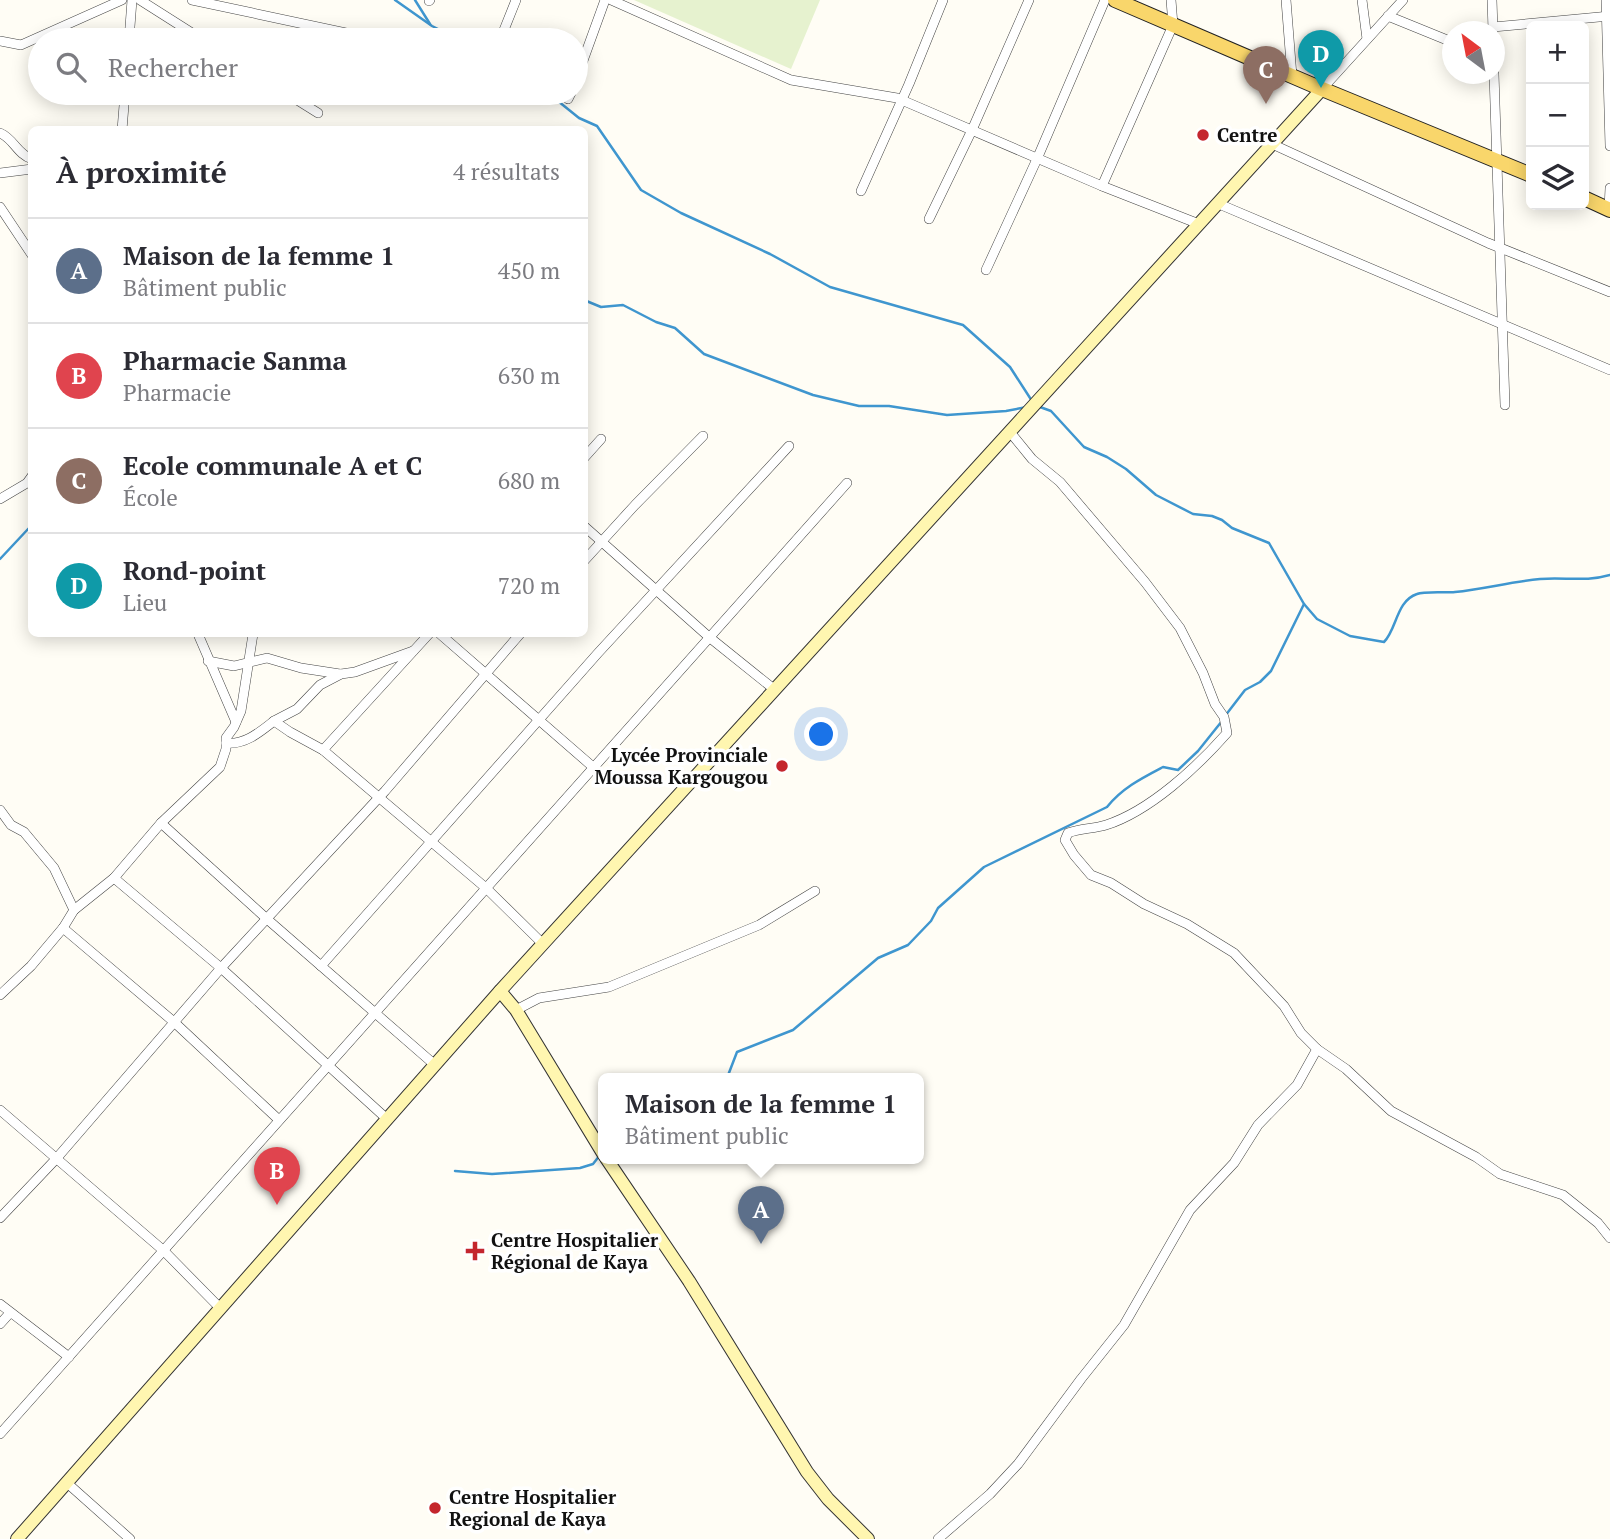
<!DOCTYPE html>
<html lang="fr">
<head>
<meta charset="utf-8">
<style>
  body { margin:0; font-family:"PT Serif",serif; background:#f2f2f3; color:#2b2b33 }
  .controls { position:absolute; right:21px; top:21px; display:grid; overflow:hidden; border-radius:10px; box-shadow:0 4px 18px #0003 }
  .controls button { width:63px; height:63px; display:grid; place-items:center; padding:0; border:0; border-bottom:2px solid #e1e1e2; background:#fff; color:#2b2b33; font:35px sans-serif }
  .compass { position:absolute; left:1442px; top:21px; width:63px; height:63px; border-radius:50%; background:#fff; box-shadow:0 4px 18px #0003; rotate:328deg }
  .you { position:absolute; left:822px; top:735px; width:24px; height:24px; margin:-18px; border:5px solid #fff; border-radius:50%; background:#1a73e8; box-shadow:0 0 0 10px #1a73e833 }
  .badge { display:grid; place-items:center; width:46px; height:46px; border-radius:50%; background:#c4262e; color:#fff; font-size:23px; font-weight:700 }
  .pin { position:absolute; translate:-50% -58px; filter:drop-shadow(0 2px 4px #0008) }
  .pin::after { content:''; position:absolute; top:37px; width:24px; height:21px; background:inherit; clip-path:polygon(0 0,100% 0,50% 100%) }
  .popup { position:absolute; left:598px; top:1073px; width:326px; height:91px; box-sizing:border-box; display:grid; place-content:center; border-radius:10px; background:#fff; filter:drop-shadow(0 2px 5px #0005); font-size:23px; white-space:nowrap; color:#7c7c81 }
  .popup b { font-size:26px; color:#2b2b33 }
  .popup::after { content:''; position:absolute; left:50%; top:100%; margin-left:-14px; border:14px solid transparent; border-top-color:#fff }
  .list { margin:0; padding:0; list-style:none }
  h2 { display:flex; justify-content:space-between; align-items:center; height:91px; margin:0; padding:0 28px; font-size:30px }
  h2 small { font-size:23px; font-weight:400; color:#7c7c81 }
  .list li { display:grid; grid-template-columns:46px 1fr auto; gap:21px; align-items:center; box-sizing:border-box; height:105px; padding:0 28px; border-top:2px solid #e1e1e2 }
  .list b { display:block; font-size:26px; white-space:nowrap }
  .list p { margin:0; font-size:23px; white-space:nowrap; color:#7c7c81 }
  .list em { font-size:23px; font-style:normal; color:#7c7c81 }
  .icon { flex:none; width:38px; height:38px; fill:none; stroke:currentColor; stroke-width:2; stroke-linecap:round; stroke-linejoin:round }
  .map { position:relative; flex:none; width:1610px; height:1539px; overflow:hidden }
  .search { position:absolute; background:#fff; box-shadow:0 4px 18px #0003; left:28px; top:28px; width:560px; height:77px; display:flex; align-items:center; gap:18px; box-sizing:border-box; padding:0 24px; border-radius:38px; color:#7c7c81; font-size:26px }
  .panel { position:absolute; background:#fff; box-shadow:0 4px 18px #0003; left:28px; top:126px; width:560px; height:511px; border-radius:10px }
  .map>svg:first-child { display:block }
  .pitch { fill:#e6f2cf }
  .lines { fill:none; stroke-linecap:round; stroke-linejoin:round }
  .stream { stroke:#3f96cf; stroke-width:2.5 }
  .street-casing { stroke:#444; stroke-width:10 }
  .secondary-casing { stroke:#333; stroke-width:14 }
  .primary-casing { stroke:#222; stroke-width:16 }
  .street { stroke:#fff; stroke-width:9 }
  .secondary { stroke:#fff6b0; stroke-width:12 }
  .primary { stroke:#f9d66b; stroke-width:14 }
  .poi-dot { fill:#c4262e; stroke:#fff; stroke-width:2.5 }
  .labels { text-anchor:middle; stroke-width:7; stroke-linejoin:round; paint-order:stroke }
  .poi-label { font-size:19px; font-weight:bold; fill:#111; stroke:#fff; text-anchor:start }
</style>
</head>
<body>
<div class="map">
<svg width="1610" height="1539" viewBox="0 0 1610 1539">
  <rect width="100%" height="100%" fill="#fffdf5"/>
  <polygon class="pitch" points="634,0 820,0 791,69"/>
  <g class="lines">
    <g class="stream">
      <polyline points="395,0 432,26 460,40"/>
      <polyline points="415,0 430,24"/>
      <polyline points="548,93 579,118 597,126 641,190 681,213 770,254 830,287 963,325 1010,367 1032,401"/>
      <polyline points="584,300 601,307 623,305 656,322 675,328 704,354 813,395 859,406 889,406 947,415 1006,411 1027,407"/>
      <path d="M1040 407 1051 411 1084 447 1107 457 1126 469 1156 495 1193 514 1212 516 1222 520 1232 528 1269 543 1304 604 1317 619 1350 636 1384 642C1397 629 1396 601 1417 594 1424 591 1445 593 1455 592 1483 589 1511 582 1540 579 1564 577 1587 582 1610 575"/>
      <polyline points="0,559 29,528 32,520"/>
      <polyline points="1225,716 1245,690 1260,682 1271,671 1304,604"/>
      <path d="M727 1078 737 1052 793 1030 878 958 908 945 931 921 938 908 984 867 1107 807C1122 788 1142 778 1163 767L1178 770 1198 751 1222 721"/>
      <polyline points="455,1171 492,1174 580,1168 593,1164 600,1155"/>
    </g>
    <defs>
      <g id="street">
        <polyline points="140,0 203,40"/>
        <polyline points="192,0 346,33"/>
        <polyline points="611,0 791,80 897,98 1102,186 1199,224"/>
        <polyline points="1286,0 1292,76"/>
        <polyline points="1362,0 1367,39"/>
        <polyline points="1492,0 1493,30"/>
        <polyline points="1606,0 1610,146"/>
        <polyline points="429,1 430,0"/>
        <polyline points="1388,16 1452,42"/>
        <polyline points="1493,27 1610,16"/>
        <polyline points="129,40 132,0"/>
        <polyline points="500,40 516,0"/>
        <polyline points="0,41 21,45 122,0"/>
        <polyline points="1494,74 1505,405"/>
        <polyline points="576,80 605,0"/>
        <polyline points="1322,89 1403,0"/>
        <polyline points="286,93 318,113"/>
        <polyline points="568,99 571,93"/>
        <polyline points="122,130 125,93"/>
        <path d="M0 133C14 139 17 154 32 159"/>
        <polyline points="1272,144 1488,243 1610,292"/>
        <polyline points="0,173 32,169"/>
        <polyline points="1102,186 1173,25 1171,0"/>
        <polyline points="861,191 909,84 943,0"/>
        <polyline points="1219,204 1610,370"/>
        <polyline points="0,207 32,255"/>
        <polyline points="1609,209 1610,188"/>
        <polyline points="929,219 972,130 1029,0"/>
        <polyline points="986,270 1037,159 1105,0"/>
        <path d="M1010 432 1032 459 1060 482 1145 582 1180 628 1203 673 1215 704 1224 717 1227 733C1197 767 1150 811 1106 825 1093 829 1081 828 1068 833L1065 840 1074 855 1091 875 1111 883 1144 904 1187 924 1234 953 1284 1006 1301 1033 1317 1049 1346 1069 1391 1111 1476 1157 1500 1174 1563 1195 1598 1223 1610 1238"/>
        <polyline points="584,458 601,439"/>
        <polyline points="0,499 27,483 32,476"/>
        <polyline points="584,526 709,637 775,690"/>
        <polyline points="584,561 635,505 703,436"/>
        <polyline points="198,634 236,722"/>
        <polyline points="253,634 241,711 234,727 226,738 226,749 220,767 161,823 114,878 221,968 387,1119"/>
        <polyline points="440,634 593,767"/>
        <polyline points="208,661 234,666 267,658 301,668 340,674"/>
        <polyline points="274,721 297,709 320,685 341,674 355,672 413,651"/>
        <path d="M226 743C245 745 260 732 274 721L290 732 323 750 486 888 543 944"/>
        <polyline points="323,750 429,634"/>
        <polyline points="0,810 11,825 24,832 54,868 74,910"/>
        <polyline points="161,823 267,919 435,1065"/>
        <polyline points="63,928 174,1022 279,1120"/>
        <polyline points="321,966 598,653 789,446"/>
        <polyline points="0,995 31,966 63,928 74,910 114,878"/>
        <polyline points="516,1010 539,998 609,987 759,925 815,891"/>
        <polyline points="0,1110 164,1251 220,1308"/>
        <polyline points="0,1218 56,1159 221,968 385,791 520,634"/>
        <polyline points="0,1304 69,1357"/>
        <polyline points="0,1324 9,1314"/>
        <polyline points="0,1434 847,483"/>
        <polyline points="66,1482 130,1539"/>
        <polyline points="938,1539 990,1494 1018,1464 1081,1379 1124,1325 1190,1210 1234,1163 1258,1125 1297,1085 1317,1049"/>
      </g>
      <g id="secondary">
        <polyline points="500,991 516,1010 604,1155"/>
        <polyline points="606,1158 689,1281 807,1472 828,1499 868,1539"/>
        <polyline points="17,1539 500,991 1322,89"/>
      </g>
      <g id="primary">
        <polyline points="1115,0 1322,89 1531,175"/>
        <polyline points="1584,198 1610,210"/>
      </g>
    </defs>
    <use href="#street" class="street-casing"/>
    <use href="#secondary" class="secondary-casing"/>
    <use href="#primary" class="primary-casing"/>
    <use href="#street" class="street"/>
    <use href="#secondary" class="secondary"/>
    <use href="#primary" class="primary"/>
  </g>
  <g class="poi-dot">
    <circle cx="1203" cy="135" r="7"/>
    <circle cx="782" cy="766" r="7"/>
    <path d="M471.5 1240.5h7v7h7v7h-7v7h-7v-7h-7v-7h7z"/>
    <circle cx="435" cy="1508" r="7"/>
  </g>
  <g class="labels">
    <g class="poi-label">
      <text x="1217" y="142">Centre</text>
      <text x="768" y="762" text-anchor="end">Lycée Provinciale<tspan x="768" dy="22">Moussa Kargougou</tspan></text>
      <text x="491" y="1247">Centre Hospitalier<tspan x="491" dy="22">Régional de Kaya</tspan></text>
      <text x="449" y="1504">Centre Hospitalier<tspan x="449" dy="22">Regional de Kaya</tspan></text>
    </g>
  </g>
</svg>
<div class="controls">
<button>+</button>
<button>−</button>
<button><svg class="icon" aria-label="layers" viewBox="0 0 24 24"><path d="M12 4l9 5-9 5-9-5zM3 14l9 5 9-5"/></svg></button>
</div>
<svg class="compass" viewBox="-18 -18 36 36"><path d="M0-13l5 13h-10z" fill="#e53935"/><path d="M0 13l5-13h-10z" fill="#7c7c81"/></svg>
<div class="you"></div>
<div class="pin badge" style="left:761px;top:1244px;background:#5c6f8a">A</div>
<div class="popup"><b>Maison de la femme 1</b>Bâtiment public</div>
<div class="pin badge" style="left:277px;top:1205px;background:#e0444e">B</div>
<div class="pin badge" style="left:1266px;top:104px;background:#8d6e63">C</div>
<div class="pin badge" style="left:1321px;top:88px;background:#0f9aa8">D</div>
<div class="search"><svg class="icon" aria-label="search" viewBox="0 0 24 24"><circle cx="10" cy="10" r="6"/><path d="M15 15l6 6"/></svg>Rechercher</div>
<section class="panel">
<h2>À proximité<small>4 résultats</small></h2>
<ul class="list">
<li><span class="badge" style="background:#5c6f8a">A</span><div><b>Maison de la femme 1</b><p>Bâtiment public</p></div><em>450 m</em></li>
<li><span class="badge" style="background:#e0444e">B</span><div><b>Pharmacie Sanma</b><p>Pharmacie</p></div><em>630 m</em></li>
<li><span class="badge" style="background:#8d6e63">C</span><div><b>Ecole communale A et C</b><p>École</p></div><em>680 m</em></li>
<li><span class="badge" style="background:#0f9aa8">D</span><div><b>Rond-point</b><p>Lieu</p></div><em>720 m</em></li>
</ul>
</section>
</div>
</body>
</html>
